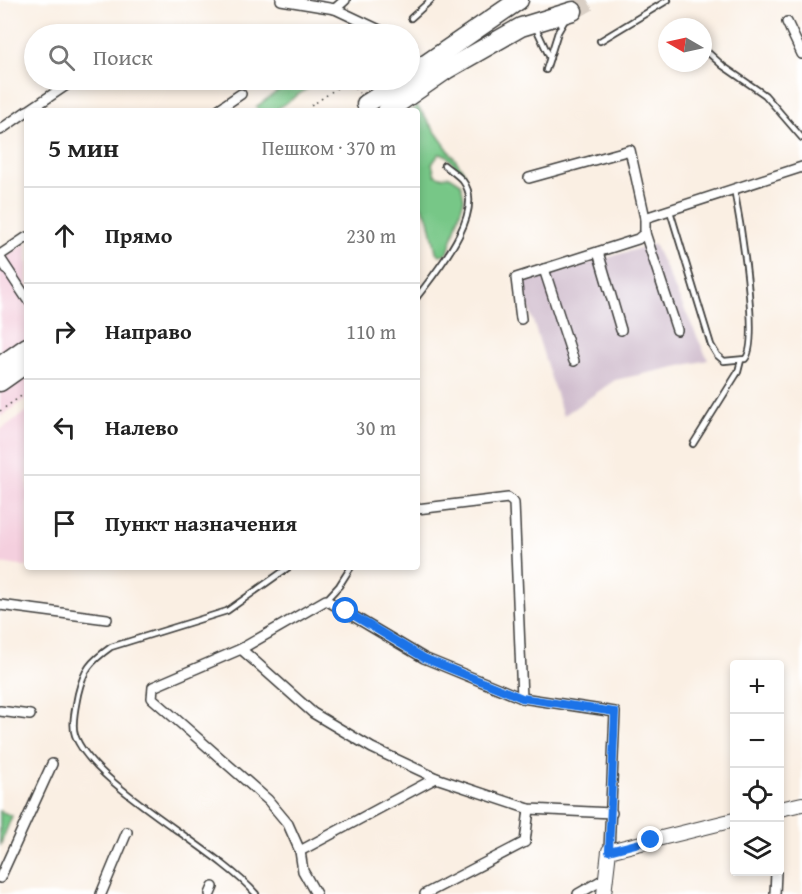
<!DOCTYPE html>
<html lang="ru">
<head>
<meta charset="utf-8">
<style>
  body { margin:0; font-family:"Gentium Book Plus",serif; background:#f6f6f6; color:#222 }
  .controls { position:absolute; right:18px; bottom:18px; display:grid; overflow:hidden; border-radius:6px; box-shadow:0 3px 9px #0003 }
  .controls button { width:54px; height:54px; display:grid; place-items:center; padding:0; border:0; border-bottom:2px solid #e0e0e0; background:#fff; color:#222; font:30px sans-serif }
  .compass { position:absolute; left:658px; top:18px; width:54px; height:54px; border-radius:50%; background:#fff; box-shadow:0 3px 9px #0003; rotate:279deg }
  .stop { position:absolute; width:18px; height:18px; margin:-14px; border:4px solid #1a73e8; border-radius:50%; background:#fff }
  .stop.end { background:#1a73e8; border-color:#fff; box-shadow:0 2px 6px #0008 }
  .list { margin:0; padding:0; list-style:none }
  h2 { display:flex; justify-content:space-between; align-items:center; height:78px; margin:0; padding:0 24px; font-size:26px }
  h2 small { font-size:20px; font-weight:400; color:#767676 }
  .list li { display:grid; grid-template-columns:39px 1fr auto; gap:18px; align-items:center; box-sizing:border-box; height:96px; padding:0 24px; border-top:2px solid #e0e0e0 }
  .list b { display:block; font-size:22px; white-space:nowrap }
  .list em { font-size:20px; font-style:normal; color:#767676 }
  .icon { flex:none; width:33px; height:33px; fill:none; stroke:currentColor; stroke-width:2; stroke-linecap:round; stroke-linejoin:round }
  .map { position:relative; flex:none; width:802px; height:894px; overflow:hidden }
  .search { position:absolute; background:#fff; box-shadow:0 3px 9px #0003; left:24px; top:24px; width:396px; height:66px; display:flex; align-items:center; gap:15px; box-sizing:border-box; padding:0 21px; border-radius:33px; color:#767676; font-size:22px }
  .panel { position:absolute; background:#fff; box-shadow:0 3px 9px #0003; left:24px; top:108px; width:396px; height:462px; border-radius:6px }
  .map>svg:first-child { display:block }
  .built { fill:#f4cfde }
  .industrial { fill:#d0bdce }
  .green { fill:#77c787; stroke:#4a7252; stroke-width:1.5 }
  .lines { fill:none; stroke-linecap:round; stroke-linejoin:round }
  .highway-tunnel { stroke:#d9cfc5; stroke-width:18; stroke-dasharray:18 9; stroke-linecap:butt }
  .lane-casing { stroke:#3d3c3a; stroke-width:8 }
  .street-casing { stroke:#3d3c3a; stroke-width:12 }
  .secondary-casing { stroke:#3d3c3a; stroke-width:16 }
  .highway-casing { stroke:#3d3c3a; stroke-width:21 }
  .path { stroke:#3d3c3a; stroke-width:1.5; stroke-dasharray:1.5 4.5; stroke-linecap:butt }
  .lane { stroke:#fff; stroke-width:4.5 }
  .street { stroke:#fff; stroke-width:9 }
  .secondary { stroke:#fff; stroke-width:14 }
  .highway { stroke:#fff; stroke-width:18 }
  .route { stroke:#1a73e8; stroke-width:8 }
</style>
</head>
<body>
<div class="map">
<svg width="802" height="894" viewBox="0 0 802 894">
  <rect width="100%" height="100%" fill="#fff"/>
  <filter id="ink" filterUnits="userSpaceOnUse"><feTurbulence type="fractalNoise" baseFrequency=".0167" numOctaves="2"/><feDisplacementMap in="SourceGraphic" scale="12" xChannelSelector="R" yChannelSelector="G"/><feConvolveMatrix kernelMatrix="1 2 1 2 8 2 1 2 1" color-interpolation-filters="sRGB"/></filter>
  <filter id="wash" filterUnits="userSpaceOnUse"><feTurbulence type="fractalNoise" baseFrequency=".008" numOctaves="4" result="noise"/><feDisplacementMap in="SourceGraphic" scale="24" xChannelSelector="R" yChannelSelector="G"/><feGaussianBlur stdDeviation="1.35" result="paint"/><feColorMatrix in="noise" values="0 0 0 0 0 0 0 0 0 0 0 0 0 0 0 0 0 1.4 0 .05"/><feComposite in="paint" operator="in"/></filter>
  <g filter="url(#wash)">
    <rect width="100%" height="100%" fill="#faefe3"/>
    <g class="built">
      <polygon points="27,243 27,398 0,417 0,259"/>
      <polygon points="27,411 27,567 0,563 0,430"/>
    </g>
    <polygon class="industrial" points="654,244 708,360 615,380 563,416 521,283"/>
    <g class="green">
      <polygon points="293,80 320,80 274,111 259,111 256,107"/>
      <polygon points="417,106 465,173 462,175 446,155 439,154 432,164 435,175 440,177 450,176 461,183 464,199 448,253 440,255 436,252 429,219 417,199 417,111 411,111"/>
      <polygon points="0,811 12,816 0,846"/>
    </g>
  </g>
  <g filter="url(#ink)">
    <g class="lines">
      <polyline class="highway-tunnel" points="573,11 592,0"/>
      <defs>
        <g id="lane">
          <polyline points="411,18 431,0"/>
          <polyline points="536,28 550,58"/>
          <polyline points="600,41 668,0"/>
          <polyline points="703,48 723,66 765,95 802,138"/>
          <polyline points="546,70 558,32 565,20"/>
          <path d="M670 211 711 345 717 355 724 361 745 359C761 344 739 215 734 188"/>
          <path d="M417 297C435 273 487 212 463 181 458 175 450 170 444 165"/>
          <polyline points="693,444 738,372 741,360"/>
          <polyline points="326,600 339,586 351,567"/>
          <path d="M256 894C215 847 93 786 75 735 71 724 76 705 78 694 84 669 90 662 111 647L227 611 289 567"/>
        </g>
        <g id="street">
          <polyline points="281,0 335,9 388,34"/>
          <polyline points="335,9 345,0"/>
          <polyline points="787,22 802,54"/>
          <polyline points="410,47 412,48"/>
          <polyline points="28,111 74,80"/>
          <polyline points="216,111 241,94"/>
          <polyline points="0,130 27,111"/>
          <polyline points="645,218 802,167"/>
          <polyline points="645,233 677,330"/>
          <polyline points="598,252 621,330"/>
          <polyline points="0,255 27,237"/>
          <polyline points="0,258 27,299"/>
          <polyline points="544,269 574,361"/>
          <polyline points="521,319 516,278 638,239 645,233 645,218 630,150 529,178"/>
          <polyline points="417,509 508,498 514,503 522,698"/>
          <polyline points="0,605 107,619"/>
          <polyline points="241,649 313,713 372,748 436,778 529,809 612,813"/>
          <polyline points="0,711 30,715"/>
          <polyline points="300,851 436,778"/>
          <polyline points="0,878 52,764"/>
          <polyline points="101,894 127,832"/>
          <polyline points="210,894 213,887"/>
          <polyline points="316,894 303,871 300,851 288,824 268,800 152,698 153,687 241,649 326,600 424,658 522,698 615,712 609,851"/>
          <polyline points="425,894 525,842 529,809"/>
          <polyline points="578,894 606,878"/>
          <polyline points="775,894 776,872"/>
        </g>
        <g id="secondary">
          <polyline points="780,809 802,804"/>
          <polyline points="604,894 609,851 734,820"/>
        </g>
        <g id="highway">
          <polyline points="410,75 519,0"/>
          <polyline points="366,104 404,80"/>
          <polyline points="387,111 446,70 521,27 573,11"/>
          <polyline points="0,366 27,347"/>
          <polyline points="0,382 27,363"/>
        </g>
      </defs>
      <use href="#lane" class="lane-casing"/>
      <use href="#street" class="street-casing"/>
      <use href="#secondary" class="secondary-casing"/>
      <use href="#highway" class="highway-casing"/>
      <g class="path">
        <polyline points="314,111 311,106 347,81 359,93"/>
        <polyline points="0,411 27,392"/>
      </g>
      <use href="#lane" class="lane"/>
      <use href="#street" class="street"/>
      <use href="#secondary" class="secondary"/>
      <use href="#highway" class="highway"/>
    </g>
  </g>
  <g class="lines" filter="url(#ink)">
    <polyline class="route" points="346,611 424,658 522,698 615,712 609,851 651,840"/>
  </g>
</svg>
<div class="controls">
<button>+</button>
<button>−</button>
<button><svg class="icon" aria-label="locate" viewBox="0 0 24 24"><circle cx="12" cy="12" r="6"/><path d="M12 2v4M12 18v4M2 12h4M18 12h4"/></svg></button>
<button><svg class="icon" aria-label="layers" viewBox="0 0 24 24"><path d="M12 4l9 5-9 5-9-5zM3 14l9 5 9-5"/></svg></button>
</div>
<svg class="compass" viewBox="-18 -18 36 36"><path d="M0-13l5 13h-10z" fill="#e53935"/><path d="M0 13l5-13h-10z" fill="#767676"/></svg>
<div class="stop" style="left:346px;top:611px"></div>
<div class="stop end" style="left:651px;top:840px"></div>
<div class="search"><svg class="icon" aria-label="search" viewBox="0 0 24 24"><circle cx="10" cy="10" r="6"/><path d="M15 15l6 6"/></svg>Поиск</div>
<section class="panel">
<h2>5 мин<small>Пешком · 370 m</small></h2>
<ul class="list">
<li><svg class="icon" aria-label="ahead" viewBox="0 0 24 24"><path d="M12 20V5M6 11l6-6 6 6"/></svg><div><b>Прямо</b></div><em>230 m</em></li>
<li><svg class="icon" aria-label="right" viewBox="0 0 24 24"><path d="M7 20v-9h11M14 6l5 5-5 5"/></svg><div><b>Направо</b></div><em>110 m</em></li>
<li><svg class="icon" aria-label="left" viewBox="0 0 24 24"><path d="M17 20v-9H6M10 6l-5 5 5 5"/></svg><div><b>Налево</b></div><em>30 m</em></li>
<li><svg class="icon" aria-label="arrive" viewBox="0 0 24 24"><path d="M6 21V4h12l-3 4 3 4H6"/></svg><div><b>Пункт назначения</b></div></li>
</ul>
</section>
</div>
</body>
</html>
